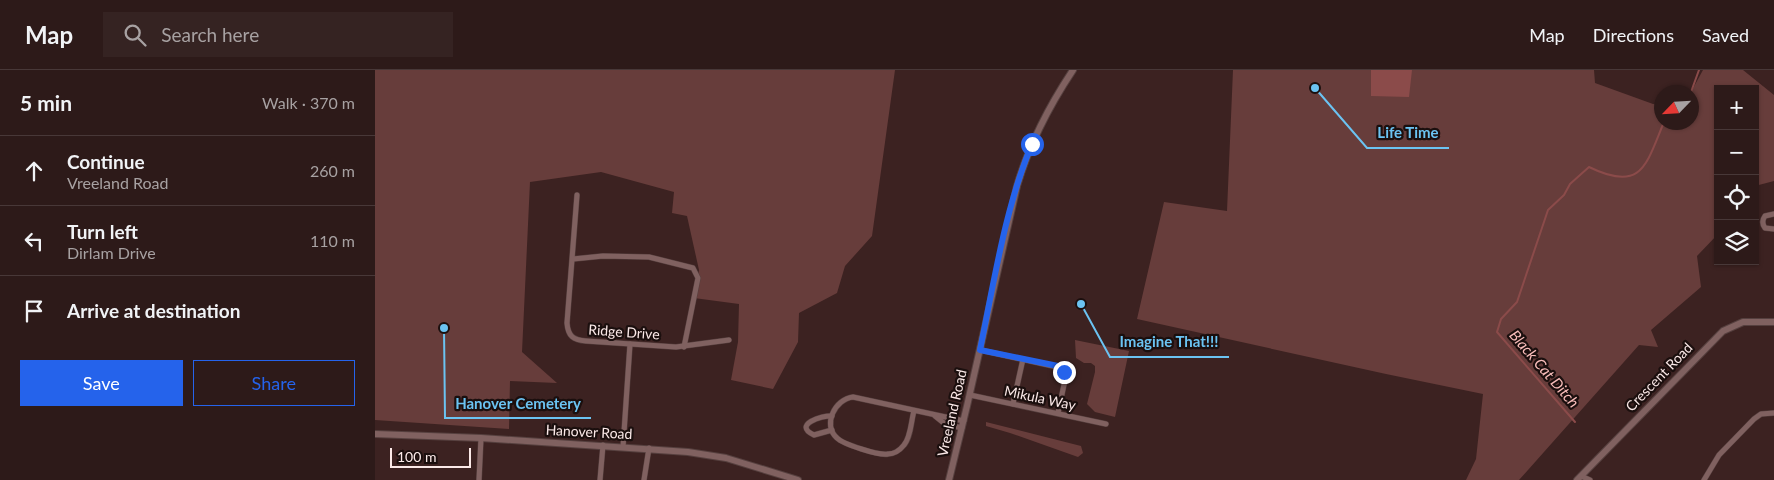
<!DOCTYPE html>
<html lang="en">
<head>
<meta charset="utf-8">
<style>
  body { margin:0; font-family:Lato,sans-serif; background:#352322; color:#f1f3f6 }
  .controls { position:absolute; right:15px; top:15px; display:grid; overflow:hidden; border-radius:0px; box-shadow:0 1px 4px #0004 }
  .controls button { width:45px; height:45px; display:grid; place-items:center; padding:0; border:0; border-bottom:1px solid #483838; background:#2d1a19; color:#f1f3f6; font:25px sans-serif }
  .compass { position:absolute; left:1279px; top:15px; width:45px; height:45px; border-radius:50%; background:#2d1a19; box-shadow:0 1px 4px #0004; rotate:245deg }
  .scale { position:absolute; left:15px; bottom:12px; width:81px; box-sizing:border-box; padding-left:5px; border:2px solid #fbe9e8; border-top:0; font-size:14px; line-height:18px; white-space:nowrap; color:#fbe9e8; -webkit-text-stroke:4px #1b0f0e; paint-order:stroke }
  .stop { position:absolute; width:15px; height:15px; margin:-11px; border:4px solid #2563eb; border-radius:50%; background:#fff }
  .stop.end { background:#2563eb; border-color:#fff; box-shadow:0 1px 5px #0008 }
  .list { margin:0; padding:0; list-style:none }
  h2 { display:flex; justify-content:space-between; align-items:center; height:65px; margin:0; padding:0 20px; font-size:21px }
  h2 small { font-size:16px; font-weight:400; color:#a7a1a2 }
  .list li { display:grid; grid-template-columns:32px 1fr auto; gap:15px; align-items:center; box-sizing:border-box; height:70px; padding:0 20px; border-top:1px solid #483838 }
  .list b { display:block; font-size:19px; white-space:nowrap }
  .list p { margin:0; font-size:16px; white-space:nowrap; color:#a7a1a2 }
  .list em { font-size:16px; font-style:normal; color:#a7a1a2 }
  .actions { display:flex; gap:10px; padding:15px 20px }
  .actions a { flex:1; padding:11px 0; border:1px solid #2563eb; border-radius:0px; text-align:center; font-size:18px; color:#2563eb }
  .actions .main { background:#2563eb; color:#fff }
  .icon { flex:none; width:28px; height:28px; fill:none; stroke:currentColor; stroke-width:2; stroke-linecap:round; stroke-linejoin:round }
  .map { position:relative; flex:none; width:1399px; height:410px; overflow:hidden }
  header { display:flex; align-items:center; gap:30px; box-sizing:border-box; height:70px; padding:0 25px; background:#2d1a19; border-bottom:1px solid #483838 }
  header strong { font-size:24px }
  nav { display:flex; gap:28px; margin-inline-start:auto; font-size:18px }
  .search { width:350px; height:45px; background:#352322; display:flex; align-items:center; gap:12px; box-sizing:border-box; padding:0 18px; border-radius:0px; color:#a7a1a2; font-size:19px }
  main { display:flex }
  aside { flex:1; background:#2d1a19 }
  .map>svg:first-child { display:block }
  .green { fill:#673d3b }
  .water { fill:#8b4b4a }
  .lines { fill:none; stroke-linecap:round; stroke-linejoin:round }
  .stream { stroke:#8b4b4a; stroke-width:2 }
  .minor-casing { stroke:#56403f; stroke-width:6 }
  .tertiary-casing { stroke:#56403f; stroke-width:8 }
  .minor { stroke:#806160; stroke-width:5 }
  .tertiary { stroke:#806160; stroke-width:6 }
  .route { stroke:#2563eb; stroke-width:6 }
  .labels { text-anchor:middle; stroke-width:4.5; stroke-linejoin:round; paint-order:stroke }
  .street-label { font-size:14px; fill:#fbe9e8; stroke:#1b0f0e }
  .water-label { font-size:15px; font-style:italic; fill:#f9bdba; stroke:#1b0f0e }
  .leader { fill:none; stroke:#6bc3f2; stroke-width:2 }
  .callout-dot { fill:#6bc3f2; stroke:#1b0f0e; stroke-width:2 }
  .callout-label { font-size:15px; text-anchor:middle; font-weight:bold; fill:#6bc3f2; stroke:#1b0f0e; stroke-width:4.5; stroke-linejoin:round; paint-order:stroke }
</style>
</head>
<body>
<header>
<strong>Map</strong>
<div class="search"><svg class="icon" aria-label="search" viewBox="0 0 24 24"><circle cx="10" cy="10" r="6"/><path d="M15 15l6 6"/></svg>Search here</div>
<nav><a>Map</a><a>Directions</a><a>Saved</a></nav>
</header>
<main>
<aside>
<h2>5 min<small>Walk · 370 m</small></h2>
<ul class="list">
<li><svg class="icon" aria-label="ahead" viewBox="0 0 24 24"><path d="M12 20V5M6 11l6-6 6 6"/></svg><div><b>Continue</b><p>Vreeland Road</p></div><em>260 m</em></li>
<li><svg class="icon" aria-label="left" viewBox="0 0 24 24"><path d="M17 20v-9H6M10 6l-5 5 5 5"/></svg><div><b>Turn left</b><p>Dirlam Drive</p></div><em>110 m</em></li>
<li><svg class="icon" aria-label="arrive" viewBox="0 0 24 24"><path d="M6 21V4h12l-3 4 3 4H6"/></svg><div><b>Arrive at destination</b></div></li>
</ul>
<div class="actions"><a class="main">Save</a><a>Share</a></div>
</aside>
<div class="map">
<svg width="1399" height="410" viewBox="0 0 1399 410">
  <rect width="100%" height="100%" fill="#3c2221"/>
  <g class="green">
    <polygon points="0,0 520,0 497,166 470,196 462,223 424,243 423,272 398,319 356,310 363,272 364,234 319,228 324,200 312,146 297,143 299,122 226,102 155,112 147,282 182,313 135,311 134,359 0,350"/>
    <polygon points="858,0 1219,0 1220,13 1278,34 1286,33 1286,52 1316,52 1316,22 1328,0 1368,0 1399,25 1399,111 1380,116 1380,19 1343,19 1343,164 1322,186 1326,217 1276,260 1283,277 1264,275 1144,410 1091,410 1101,389 1108,324 1011,304 762,249 789,132 852,141"/>
    <polygon points="700,270 754,281 740,347 720,342 712,334 720,302 720,296 716,293 709,293 701,288"/>
    <polygon points="611,352 706,376 708,383 703,387 635,363 611,356"/>
  </g>
  <polygon class="water" points="996,0 1037,0 1034,27 996,26"/>
  <g class="lines">
    <g class="stream">
      <polyline points="1316,22 1324,0"/>
      <path d="M1200 352 1122 262 1126 249 1142 232 1173 140 1189 125 1195 114 1214 97C1267 123 1271 95 1289 52"/>
    </g>
    <defs>
      <g id="minor">
        <path d="M202 125 192 253C193 266 198 270 211 271L301 277 354 270"/>
        <path d="M1399 144 1390 146C1387 150 1387 154 1390 158L1399 159"/>
        <polyline points="198,189 228,186 274,187 318,198 323,208 309,277"/>
        <polyline points="605,280 687,298 691,306 690,310 683,343"/>
        <polyline points="595,325 731,354"/>
        <polyline points="638,334 648,289"/>
        <path d="M539 341C536 351 536 367 529 375 525 380 519 384 513 384 504 386 468 374 462 368 447 355 460 329 478 327L589 351"/>
        <path d="M457 346C447 345 417 355 439 365L457 360"/>
        <polyline points="560,346 570,354 587,358"/>
        <polyline points="248,377 255,274"/>
        <polyline points="1206,406 1215,410"/>
        <polyline points="104,410 106,368"/>
        <polyline points="225,410 228,375"/>
        <polyline points="269,410 274,378"/>
        <polyline points="1329,410 1344,385 1379,349 1386,344 1399,343"/>
      </g>
      <g id="tertiary">
        <polyline points="0,364 106,368 313,382 351,388 423,410"/>
        <path d="M574 410 592 336 642 116C654 75 674 36 698 0"/>
        <polyline points="1202,410 1348,261 1368,252 1399,252"/>
      </g>
    </defs>
    <use href="#minor" class="minor-casing"/>
    <use href="#tertiary" class="tertiary-casing"/>
    <use href="#minor" class="minor"/>
    <use href="#tertiary" class="tertiary"/>
  </g>
  <g class="lines">
    <path class="route" d="M657 74C630 138 619 212 605 280L683 296 689 302"/>
  </g>
  <g class="labels">
    <g class="street-label">
      <text transform="translate(249 262) rotate(4)" y="5">Ridge Drive</text>
      <text transform="translate(1284 307) rotate(-46)" y="5">Crescent Road</text>
      <text transform="translate(665 328) rotate(12)" y="5">Mikula Way</text>
      <text transform="translate(577 343) rotate(-77)" y="5">Vreeland Road</text>
      <text transform="translate(214 362) rotate(3)" y="5">Hanover Road</text>
    </g>
    <g class="water-label">
      <text transform="translate(1169 299) rotate(49)" y="5">Black Cat Ditch</text>
    </g>
  </g>
  <path class="leader" d="M940 18L992 78H1074M706 234L735 287H854M69 258L70 348H216"/>
  <g class="callout-dot">
    <circle cx="940" cy="18" r="5"/>
    <circle cx="706" cy="234" r="5"/>
    <circle cx="69" cy="258" r="5"/>
  </g>
  <g class="callout-label">
    <text x="1033" y="68">Life Time</text>
    <text x="794" y="277">Imagine That!!!</text>
    <text x="143" y="339">Hanover Cemetery</text>
  </g>
</svg>
<div class="controls">
<button>+</button>
<button>−</button>
<button><svg class="icon" aria-label="locate" viewBox="0 0 24 24"><circle cx="12" cy="12" r="6"/><path d="M12 2v4M12 18v4M2 12h4M18 12h4"/></svg></button>
<button><svg class="icon" aria-label="layers" viewBox="0 0 24 24"><path d="M12 4l9 5-9 5-9-5zM3 14l9 5 9-5"/></svg></button>
</div>
<svg class="compass" viewBox="-18 -18 36 36"><path d="M0-13l5 13h-10z" fill="#e53935"/><path d="M0 13l5-13h-10z" fill="#a7a1a2"/></svg>
<div class="scale">100 m</div>
<div class="stop" style="left:657px;top:74px"></div>
<div class="stop end" style="left:689px;top:302px"></div>
</div>
</main>
</body>
</html>
